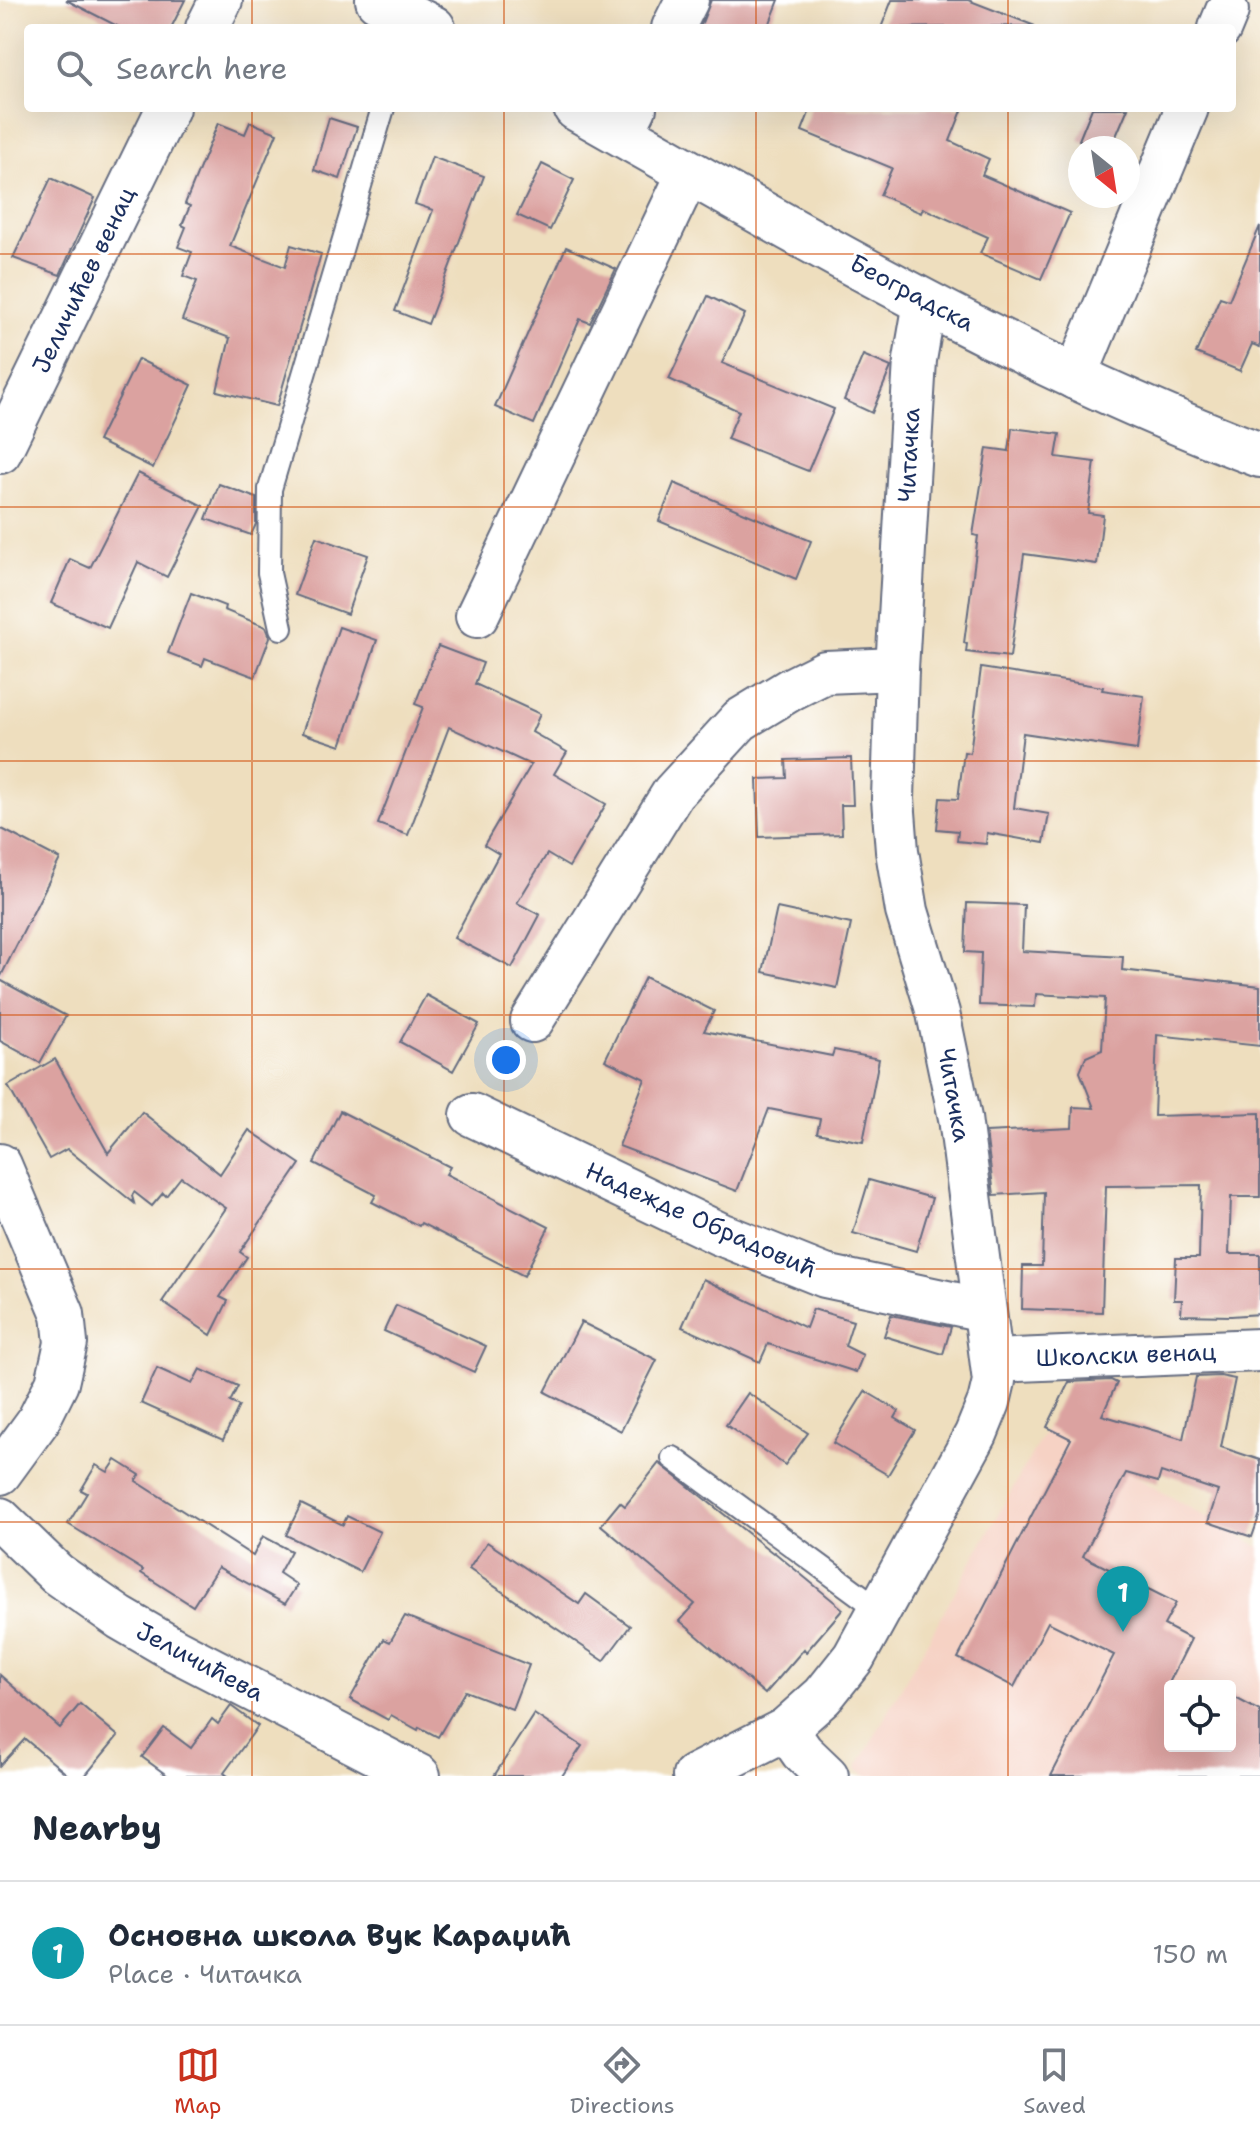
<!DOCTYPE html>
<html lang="en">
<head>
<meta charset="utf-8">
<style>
  body { margin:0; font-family:"Shantell Sans",sans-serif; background:#f2f2f3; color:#1f2937 }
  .controls { position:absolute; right:24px; bottom:24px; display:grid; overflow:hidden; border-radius:8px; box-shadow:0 8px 32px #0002 }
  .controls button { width:72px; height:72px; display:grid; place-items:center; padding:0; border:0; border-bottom:2px solid #e0e1e3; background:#fff; color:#1f2937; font:40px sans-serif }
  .compass { position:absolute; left:1068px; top:136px; width:72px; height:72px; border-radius:50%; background:#fff; box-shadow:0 8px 32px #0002; rotate:150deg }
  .you { position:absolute; left:506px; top:1060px; width:28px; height:28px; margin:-20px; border:6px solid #fff; border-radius:50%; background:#1a73e8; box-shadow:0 0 0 12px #1a73e833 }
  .badge { display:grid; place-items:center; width:52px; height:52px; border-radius:50%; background:#c8321e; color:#fff; font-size:26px; font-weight:700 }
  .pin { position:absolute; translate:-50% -66px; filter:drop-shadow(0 2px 4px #0008) }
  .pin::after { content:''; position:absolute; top:42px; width:28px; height:24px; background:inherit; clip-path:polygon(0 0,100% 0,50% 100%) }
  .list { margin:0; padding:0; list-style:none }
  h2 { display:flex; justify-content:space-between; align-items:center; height:104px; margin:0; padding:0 32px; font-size:34px }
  h2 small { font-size:26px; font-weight:400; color:#747a83 }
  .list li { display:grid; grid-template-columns:52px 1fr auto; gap:24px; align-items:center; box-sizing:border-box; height:144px; padding:0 32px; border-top:2px solid #e0e1e3 }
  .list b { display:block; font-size:30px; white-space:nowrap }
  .list p { margin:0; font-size:26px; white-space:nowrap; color:#747a83 }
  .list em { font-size:26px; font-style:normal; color:#747a83 }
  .icon { flex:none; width:44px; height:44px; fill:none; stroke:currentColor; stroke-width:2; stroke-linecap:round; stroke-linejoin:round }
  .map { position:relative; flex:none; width:1260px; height:1776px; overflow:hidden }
  .search { position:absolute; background:#fff; box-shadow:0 8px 32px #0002; left:24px; right:24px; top:24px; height:88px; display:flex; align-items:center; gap:20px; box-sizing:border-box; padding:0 28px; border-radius:8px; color:#747a83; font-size:30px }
  .sheet { height:248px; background:#fff }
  nav { display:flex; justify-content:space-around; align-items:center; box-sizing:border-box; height:112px; border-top:2px solid #e0e1e3; background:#fff; font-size:22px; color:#747a83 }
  nav a { display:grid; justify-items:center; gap:4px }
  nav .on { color:#c8321e }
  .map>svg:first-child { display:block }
  .built { fill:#f6d2c4; fill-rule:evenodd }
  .building { fill:#dba2a0 }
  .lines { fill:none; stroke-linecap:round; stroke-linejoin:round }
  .lane-casing { stroke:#656c80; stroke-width:26 }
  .street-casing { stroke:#656c80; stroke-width:46 }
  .secondary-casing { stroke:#656c80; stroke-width:48 }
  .lane { stroke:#fff; stroke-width:22 }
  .street { stroke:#fff; stroke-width:42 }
  .secondary { stroke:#fff; stroke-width:44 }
  .grid { fill:none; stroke:#d45514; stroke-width:2; stroke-opacity:0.55 }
  .labels { text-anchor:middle; stroke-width:6; stroke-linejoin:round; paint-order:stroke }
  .street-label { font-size:24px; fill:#1b2f5e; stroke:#fff }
</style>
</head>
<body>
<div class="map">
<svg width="1260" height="1776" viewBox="0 0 1260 1776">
  <rect width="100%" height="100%" fill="#fff"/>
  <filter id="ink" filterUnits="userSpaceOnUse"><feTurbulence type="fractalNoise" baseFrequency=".0125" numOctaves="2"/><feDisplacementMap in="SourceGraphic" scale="16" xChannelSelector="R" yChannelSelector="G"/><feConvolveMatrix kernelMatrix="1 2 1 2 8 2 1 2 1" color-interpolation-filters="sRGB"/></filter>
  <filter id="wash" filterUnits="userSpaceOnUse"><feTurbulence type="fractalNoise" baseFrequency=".006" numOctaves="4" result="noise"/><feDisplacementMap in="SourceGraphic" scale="32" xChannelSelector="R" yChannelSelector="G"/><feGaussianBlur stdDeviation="1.8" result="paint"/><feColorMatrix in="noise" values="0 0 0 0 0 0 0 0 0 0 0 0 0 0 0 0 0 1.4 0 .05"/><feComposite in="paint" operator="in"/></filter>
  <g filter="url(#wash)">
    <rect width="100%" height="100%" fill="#eedebe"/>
    <path class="built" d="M1047 1427 1260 1547V1776H867L856 1769ZM1170 1686H1230V1746H1170Z"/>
    <g id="blocks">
      <g class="building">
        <polygon points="66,0 185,0 171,28 121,28"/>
        <polygon points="711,0 779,0 768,28 700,28"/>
        <polygon points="892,0 968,0 1035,26 881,28"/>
        <polygon points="811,108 963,108 950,141 989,159 982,175 1070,213 1041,279 980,253 988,237 923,208 921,213 880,195 892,168 802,131"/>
        <polygon points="1092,108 1128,108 1111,148 1099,148 1079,140"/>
        <polygon points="329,118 357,127 340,179 314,170"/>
        <polygon points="250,122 277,133 230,246 285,267 291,245 321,254 277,406 217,391 230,338 182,320 197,281 183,276 192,252 178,247 186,227 182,225 190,206 185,204 218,123 245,134"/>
        <polygon points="432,157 484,176 428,324 395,311 433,210 415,204"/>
        <polygon points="542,164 574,180 550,230 517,215"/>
        <polygon points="51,178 95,198 60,275 13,258"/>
        <polygon points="1260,226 1260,347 1252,344 1240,371 1196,353 1220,297 1229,300"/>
        <polygon points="566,247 616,269 590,323 580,319 534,424 495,407"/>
        <polygon points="708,296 745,314 722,363 834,409 808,471 727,439 739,411 669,379"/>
        <polygon points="863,355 891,367 872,413 844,400"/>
        <polygon points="138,359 192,385 153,468 98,441"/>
        <polygon points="1012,428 1060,434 1056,457 1095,462 1088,513 1103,515 1097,564 1024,554 1010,657 966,652 967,644 964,643 978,536 973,535 987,448 1009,451"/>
        <polygon points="138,473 203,506 167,577 138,562 108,628 51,603 70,559 90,568"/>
        <polygon points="674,483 811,541 796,579 659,521"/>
        <polygon points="219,484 256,498 256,524 251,535 206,519"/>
        <polygon points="316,537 368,555 347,614 295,595"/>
        <polygon points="191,593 225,606 224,610 266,627 270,637 255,677 205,658 202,666 168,653"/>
        <polygon points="339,627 377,640 341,746 302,733"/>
        <polygon points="438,646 483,663 475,684 540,714 532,732 567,752 554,774 606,804 569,867 547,854 517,903 540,915 512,968 454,938 499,854 484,845 531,765 449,727 408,835 378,824 423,707 415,704"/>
        <polygon points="981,668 1103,687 1102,690 1144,696 1137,750 1023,733 1014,808 1049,814 1044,843 987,833 986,844 957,841 958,831 937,829 940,798 958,799 964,752 970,753"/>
        <polygon points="851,758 853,805 841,805 842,834 759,837 757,779 787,778 786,760"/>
        <polygon points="0,828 60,859 0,978"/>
        <polygon points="967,903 1024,905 1022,951 1123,957 1122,970 1260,986 1260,1046 1157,1035 1154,1116 1260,1113 1260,1197 1231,1197 1229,1254 1260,1254 1260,1314 1231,1316 1181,1315 1182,1300 1174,1300 1176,1258 1199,1258 1201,1185 1106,1186 1102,1312 1022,1309 1023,1266 1042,1266 1044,1192 994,1195 986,1132 1072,1128 1073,1107 1094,1108 1080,1072 1086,1057 1102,1050 1105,998 1036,994 1035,1007 979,1005 981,953 965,952"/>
        <polygon points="777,908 851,924 837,988 763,972"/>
        <polygon points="645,977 714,1011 704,1031 832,1056 834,1050 879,1059 863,1142 817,1133 820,1119 769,1109 737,1191 619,1146 645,1079 605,1060"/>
        <polygon points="0,980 66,1016 40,1063 0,1041"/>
        <polygon points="426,995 479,1024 453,1071 400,1042"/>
        <polygon points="55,1059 108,1153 142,1112 220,1174 249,1130 300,1164 240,1252 247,1257 220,1297 228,1301 211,1335 162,1302 226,1208 181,1177 166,1196 163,1193 152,1206 134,1192 132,1196 134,1203 67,1149 49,1159 8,1086"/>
        <polygon points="340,1111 450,1167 446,1174 549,1227 524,1276 421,1223 419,1226 372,1202 376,1195 314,1163"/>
        <polygon points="869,1180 932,1198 916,1251 853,1233"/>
        <polygon points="703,1279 806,1328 813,1309 853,1321 845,1346 863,1355 856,1372 768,1344 760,1362 682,1327"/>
        <polygon points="396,1305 486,1346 474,1372 384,1331"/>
        <polygon points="891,1315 951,1327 943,1354 884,1336"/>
        <polygon points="581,1322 657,1360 621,1431 545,1392"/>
        <polygon points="157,1368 192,1384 200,1369 238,1386 230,1402 239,1406 223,1440 141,1403"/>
        <polygon points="1220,1376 1235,1379 1221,1447 1260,1460 1260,1514 1252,1537 1208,1522 1218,1491 1161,1472 1158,1482 1126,1473 1083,1556 1176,1603 1164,1625 1191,1639 1170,1681 1170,1746 1230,1746 1230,1695 1260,1711 1260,1776 1051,1776 1114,1655 1048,1622 1014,1687 958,1658 1071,1439 1047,1427 1069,1382 1111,1380 1117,1383 1102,1415 1183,1439 1196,1377"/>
        <polygon points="865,1391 899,1411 895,1418 915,1430 888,1475 833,1443"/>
        <polygon points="748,1393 808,1433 785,1465 726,1425"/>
        <polygon points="116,1460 140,1475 136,1481 253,1556 263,1536 291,1551 279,1573 297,1585 285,1604 218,1567 193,1606 141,1573 143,1570 68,1524 87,1493 81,1490 96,1465 108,1472"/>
        <polygon points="659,1463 773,1553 774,1552 843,1609 806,1652 804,1649 765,1694 680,1621 695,1604 601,1525 620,1502 625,1506"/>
        <polygon points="301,1504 343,1525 347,1516 380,1532 360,1572 286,1535"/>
        <polygon points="487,1542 579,1604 586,1594 630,1626 604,1661 469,1569"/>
        <polygon points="405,1616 529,1665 512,1709 465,1691 438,1737 419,1727 418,1730 391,1715 388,1720 350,1699 384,1639 390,1642"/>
        <polygon points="0,1675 60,1728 80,1704 118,1736 85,1776 69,1776 25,1739 0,1766"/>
        <polygon points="231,1706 258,1726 224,1773 228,1776 168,1776 142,1757 164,1728 191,1748 212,1719 218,1724"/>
        <polygon points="534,1714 582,1746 562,1776 494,1776"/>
      </g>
    </g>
  </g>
  <g filter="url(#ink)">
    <use href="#blocks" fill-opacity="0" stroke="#656c80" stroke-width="2"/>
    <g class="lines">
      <defs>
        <g id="lane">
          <polyline points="281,628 269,573 270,489 383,108"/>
          <polyline points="673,1458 880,1610"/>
        </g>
        <g id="street">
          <polyline points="207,28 221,0"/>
          <polyline points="673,28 687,0"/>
          <polyline points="1220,28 1227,11"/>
          <polyline points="622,134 635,108"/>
          <polyline points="1075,378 1187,108"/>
          <polyline points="0,452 168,108"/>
          <polyline points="477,616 689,172"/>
          <polyline points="532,1021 673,793 740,720 791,689 825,672 897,669"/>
          <polyline points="472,1115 720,1234 825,1276 984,1310"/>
          <polyline points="0,1165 63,1314 66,1343 57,1383 38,1421 0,1473"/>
          <polyline points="992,1361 1260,1350"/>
          <polyline points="0,1519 57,1574 120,1618 175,1650 419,1776"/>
          <polyline points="786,1729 802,1752 827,1776"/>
          <polyline points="694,1776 786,1729 823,1696 854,1657 976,1434 989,1402 994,1381 960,1118 938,1013 907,911 897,851 893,799 897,669 915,360 925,302"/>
        </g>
        <g id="secondary">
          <polyline points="378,0 433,28"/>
          <path d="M576 108C799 234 1020 365 1260 455"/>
        </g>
      </defs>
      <use href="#lane" class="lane-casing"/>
      <use href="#street" class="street-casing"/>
      <use href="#secondary" class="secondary-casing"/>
      <use href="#lane" class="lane"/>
      <use href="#street" class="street"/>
      <use href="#secondary" class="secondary"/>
    </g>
  </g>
  <path class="grid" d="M252 0V28M504 0V28M756 0V28M1008 0V28M252 108V1776M504 108V1776M756 108V1776M1008 108V1776M0 254H1260M0 507H1260M0 761H1260M0 1015H1260M0 1269H1260M0 1522H1260"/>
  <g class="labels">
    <g class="street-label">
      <text transform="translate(84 280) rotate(-64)" y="8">Јеличићев венац</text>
      <text transform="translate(912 293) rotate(28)" y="8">Београдска</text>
      <text transform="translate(909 455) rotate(-87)" y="8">Читачка</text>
      <text transform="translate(954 1095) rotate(80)" y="8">Читачка</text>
      <text transform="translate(701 1220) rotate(24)" y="8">Надежде Обрадовић</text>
      <text transform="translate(1126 1355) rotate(-2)" y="8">Школски венац</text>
      <text transform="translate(200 1662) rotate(28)" y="8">Јеличићева</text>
    </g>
  </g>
</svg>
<div class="controls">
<button><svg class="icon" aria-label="locate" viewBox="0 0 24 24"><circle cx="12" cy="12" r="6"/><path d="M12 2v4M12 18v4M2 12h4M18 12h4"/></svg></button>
</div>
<svg class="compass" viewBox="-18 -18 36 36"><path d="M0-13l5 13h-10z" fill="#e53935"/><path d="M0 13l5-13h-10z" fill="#747a83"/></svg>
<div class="you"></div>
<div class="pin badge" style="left:1123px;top:1632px;background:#0f9aa8">1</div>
<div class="search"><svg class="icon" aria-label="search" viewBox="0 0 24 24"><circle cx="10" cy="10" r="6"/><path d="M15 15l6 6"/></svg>Search here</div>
</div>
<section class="sheet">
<h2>Nearby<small></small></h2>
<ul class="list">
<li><span class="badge" style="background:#0f9aa8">1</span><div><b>Основна школа Вук Караџић</b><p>Place · Читачка</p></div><em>150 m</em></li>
</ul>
</section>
<nav>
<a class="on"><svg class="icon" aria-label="map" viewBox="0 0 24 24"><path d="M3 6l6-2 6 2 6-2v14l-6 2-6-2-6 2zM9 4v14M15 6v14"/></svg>Map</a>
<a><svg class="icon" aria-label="directions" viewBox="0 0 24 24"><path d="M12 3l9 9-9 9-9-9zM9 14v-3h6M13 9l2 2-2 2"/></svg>Directions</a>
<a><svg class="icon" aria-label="saved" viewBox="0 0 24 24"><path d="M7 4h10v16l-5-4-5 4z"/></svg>Saved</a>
</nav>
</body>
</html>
